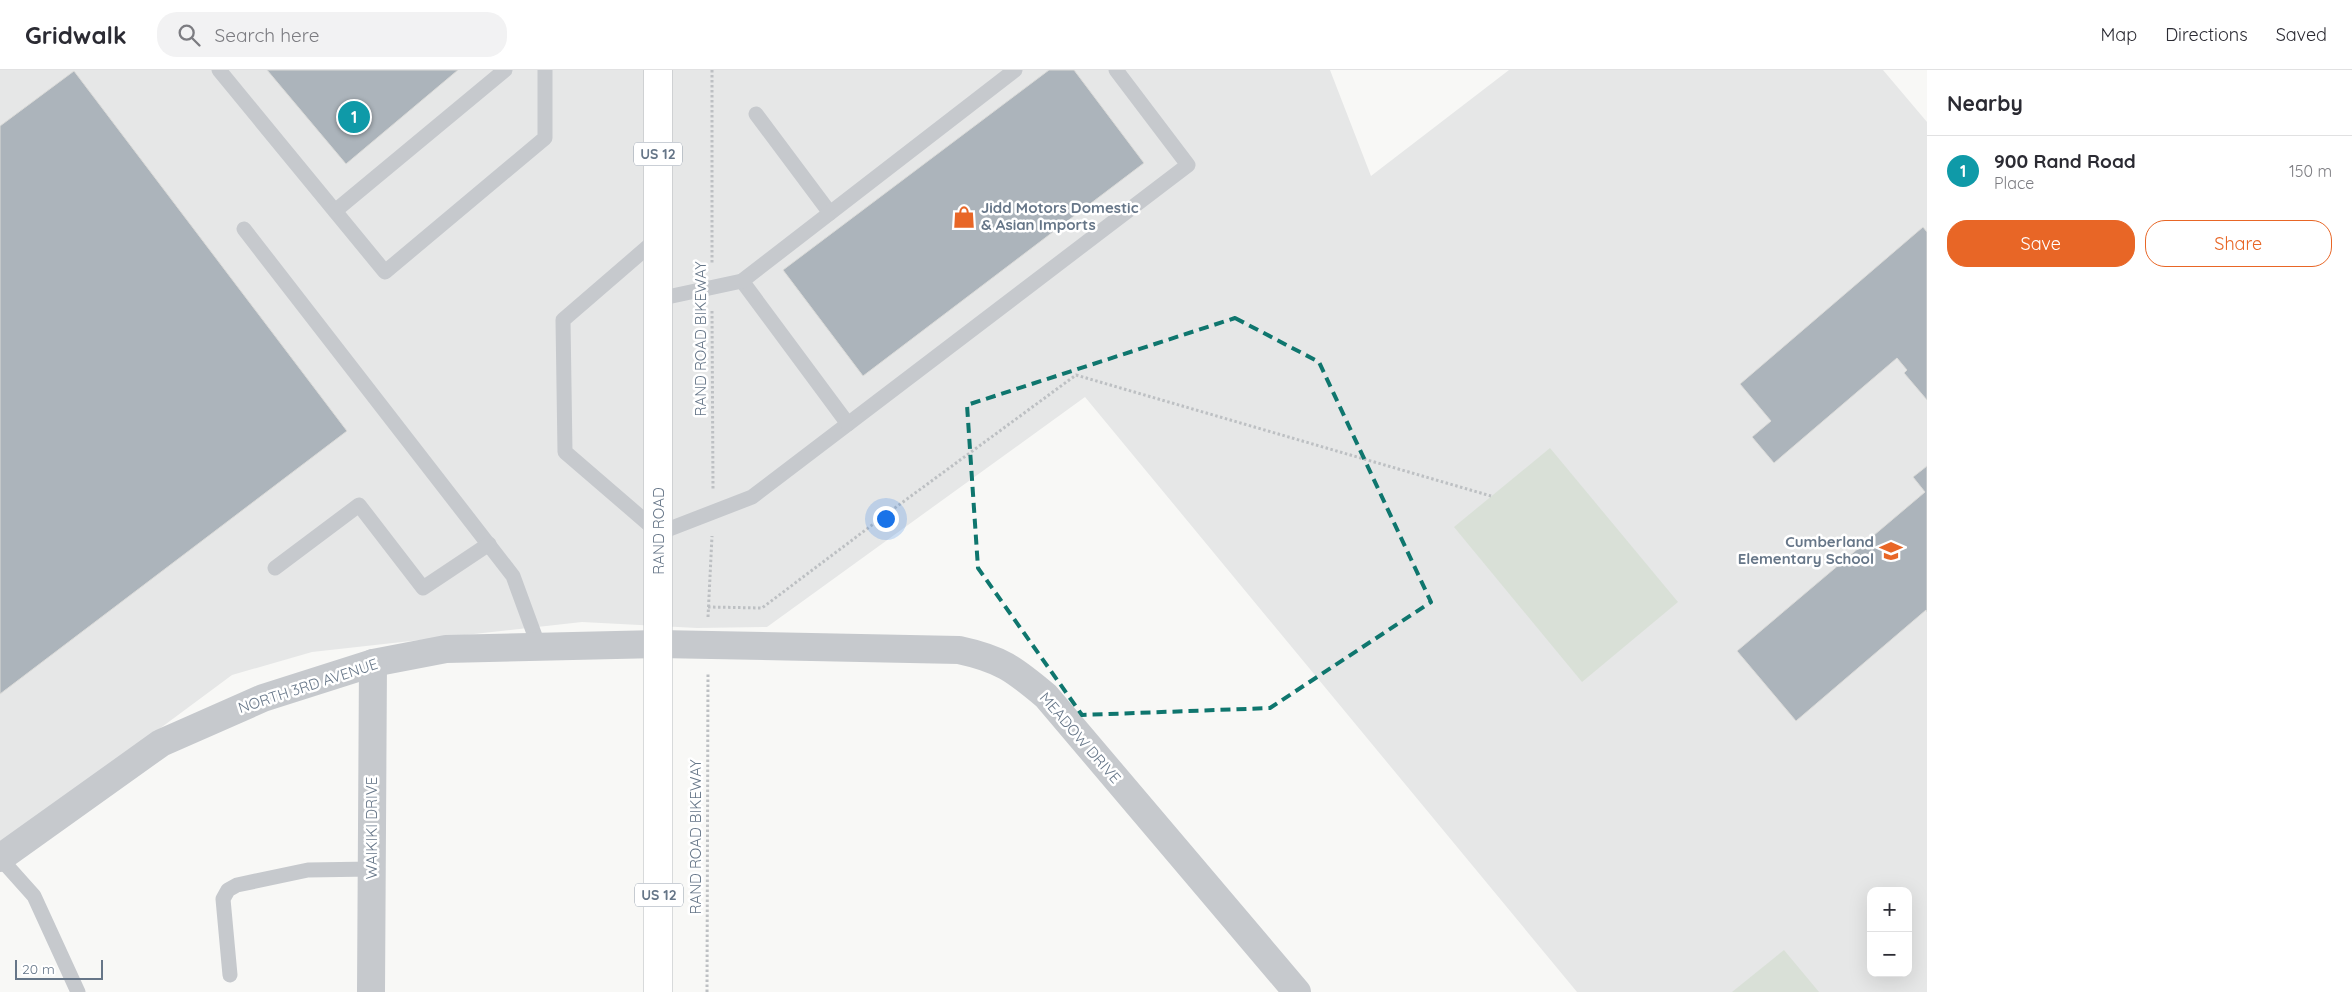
<!DOCTYPE html>
<html lang="en">
<head>
<meta charset="utf-8">
<style>
  body { margin:0; font-family:Quicksand,sans-serif; background:#f2f2f3; color:#2b2b33 }
  .controls { position:absolute; right:15px; bottom:15px; display:grid; overflow:hidden; border-radius:10px; box-shadow:0 5px 20px #0002 }
  .controls button { width:45px; height:45px; display:grid; place-items:center; padding:0; border:0; border-bottom:1px solid #e1e1e2; background:#fff; color:#2b2b33; font:25px sans-serif }
  .scale { position:absolute; left:15px; bottom:12px; width:88px; box-sizing:border-box; padding-left:5px; border:2px solid #667688; border-top:0; font-size:14px; line-height:18px; white-space:nowrap; color:#667688; -webkit-text-stroke:4px #fff; paint-order:stroke }
  .you { position:absolute; left:885px; top:448px; width:18px; height:18px; margin:-12px; border:4px solid #fff; border-radius:50%; background:#1a73e8; box-shadow:0 0 0 8px #1a73e833 }
  .badge { display:grid; place-items:center; width:32px; height:32px; border-radius:50%; background:#e86626; color:#fff; font-size:16px; font-weight:700 }
  .pin { position:absolute; translate:-50% -50%; border:2px solid #fff; box-shadow:0 1px 5px #0006 }
  .list { margin:0; padding:0; list-style:none }
  h2 { display:flex; justify-content:space-between; align-items:center; height:65px; margin:0; padding:0 20px; font-size:21px }
  h2 small { font-size:16px; font-weight:400; color:#7c7c81 }
  .list li { display:grid; grid-template-columns:32px 1fr auto; gap:15px; align-items:center; box-sizing:border-box; height:70px; padding:0 20px; border-top:1px solid #e1e1e2 }
  .list b { display:block; font-size:19px; white-space:nowrap }
  .list p { margin:0; font-size:16px; white-space:nowrap; color:#7c7c81 }
  .list em { font-size:16px; font-style:normal; color:#7c7c81 }
  .actions { display:flex; gap:10px; padding:15px 20px }
  .actions a { flex:1; padding:11px 0; border:1px solid #e86626; border-radius:20px; text-align:center; font-size:18px; color:#e86626 }
  .actions .main { background:#e86626; color:#fff }
  .icon { flex:none; width:28px; height:28px; fill:none; stroke:currentColor; stroke-width:2; stroke-linecap:round; stroke-linejoin:round }
  .map { position:relative; flex:none; width:1927px; height:922px; overflow:hidden }
  header { display:flex; align-items:center; gap:30px; box-sizing:border-box; height:70px; padding:0 25px; background:#fff; border-bottom:1px solid #e1e1e2 }
  header strong { font-size:24px }
  nav { display:flex; gap:28px; margin-inline-start:auto; font-size:18px }
  .search { width:350px; height:45px; background:#f2f2f3; display:flex; align-items:center; gap:12px; box-sizing:border-box; padding:0 18px; border-radius:20px; color:#7c7c81; font-size:19px }
  main { display:flex }
  aside { flex:1; background:#fff }
  .map>svg:first-child { display:block }
  .built { fill:#e6e7e7; fill-rule:evenodd }
  .green { fill:#d9e0d7 }
  .building { fill:#acb4bb; stroke:#dadad8 }
  .lines { fill:none; stroke-linecap:round; stroke-linejoin:round }
  .primary-casing { stroke:#b7bbc0; stroke-width:29 }
  .path { stroke:#bdc0c3; stroke-width:3; stroke-dasharray:2.5 2.5; stroke-linecap:butt }
  .service { stroke:#c6c9cd; stroke-width:15 }
  .minor { stroke:#c6c9cd; stroke-width:28 }
  .primary { stroke:#fff; stroke-width:28 }
  .marked { fill:none; stroke:#0f766e; stroke-width:4; stroke-dasharray:10 6; stroke-linejoin:round }
  .labels { text-anchor:middle; stroke-width:5; stroke-linejoin:round; paint-order:stroke }
  .shield { fill:#fff; stroke:#949fac; stroke-width:1 }
  .shield-label { font-size:14px; font-weight:bold; fill:#667688 }
  .poi-label { font-size:15px; font-weight:bold; fill:#667688; stroke:#fff; text-anchor:start }
  .street-label { font-size:15px; fill:#667688; stroke:#fff }
</style>
</head>
<body>
<header>
<strong>Gridwalk</strong>
<div class="search"><svg class="icon" aria-label="search" viewBox="0 0 24 24"><circle cx="10" cy="10" r="6"/><path d="M15 15l6 6"/></svg>Search here</div>
<nav><a>Map</a><a>Directions</a><a>Saved</a></nav>
</header>
<main>
<div class="map">
<svg width="1927" height="922" viewBox="0 0 1927 922">
  <rect width="100%" height="100%" fill="#f8f8f6"/>
  <path class="built" d="M0 0H1330L1371 106 1509 0H1883L1927 52V922H1577L1085 327 767 557 697 558 582 552 312 582 232 605 0 777ZM1871 821H1908V903H1871Z"/>
  <g class="green">
    <polygon points="1550,378 1678,532 1582,612 1454,457"/>
    <polygon points="1784,880 1819,922 1732,922"/>
  </g>
  <g class="building">
    <polygon points="267,0 458,0 346,94"/>
    <polygon points="1049,0 1074,0 1144,93 863,306 783,200"/>
    <polygon points="74,1 347,361 0,624 0,56"/>
    <polygon points="1923,157 1927,162 1927,330 1904,303 1907,300 1897,288 1774,393 1752,367 1771,351 1740,314"/>
    <polygon points="1927,396 1927,542 1926,540 1796,651 1737,581 1925,422 1913,407"/>
  </g>
  <g class="lines">
    <defs>
      <polyline id="primary" points="658,0 658,922"/>
    </defs>
    <use href="#primary" class="primary-casing"/>
    <g class="path">
      <polyline points="712,0 712,194"/>
      <polyline points="712,241 713,419"/>
      <polyline points="708,537 762,538 892,440 1076,305 1491,426"/>
      <polyline points="708,547 712,466"/>
      <polyline points="707,922 708,603"/>
    </g>
    <g class="service">
      <polyline points="219,0 385,202 545,68 545,0"/>
      <polyline points="756,44 830,143"/>
      <polyline points="335,141 505,0"/>
      <polyline points="244,159 513,506 539,577"/>
      <polyline points="658,168 563,250 565,382 659,463 752,427 1188,95 1116,0"/>
      <polyline points="742,211 848,354"/>
      <polyline points="658,229 742,211 1015,0"/>
      <polyline points="275,498 359,435 423,518 489,474"/>
      <polyline points="0,788 34,826 78,922"/>
      <polyline points="230,905 223,829 228,820 237,815 308,800 372,799"/>
    </g>
    <g class="minor">
      <path d="M0 788 161 673 263 628 373 593 446 579 659 574 959 580C1001 589 1014 599 1046 626L1297 922"/>
      <polyline points="371,922 373,593"/>
    </g>
    <use href="#primary" class="primary"/>
  </g>
  <path class="marked" d="M1235 248 1319 292 1431 532 1270 638 1082 645 978 498 967 335Z"/>
  <defs>
    <symbol id="shop-bare" viewBox="-9 -9 18 18"><path d="M-5-2.5h2.3a2.7 3.5 0 0 1 5.4 0H5L5.5 6h-11ZM-1.5-2.5h3a1.5 2.3 0 0 0-3 0Z" fill="#e86626" stroke="#fff" stroke-width="2.5" paint-order="stroke"/></symbol>
    <symbol id="school-bare" viewBox="-9 -9 18 18"><path d="M0-5L7-2L0 1L-7-2ZM-4 1L0 2.5L4 1V4Q0 6-4 4Z" fill="#e86626" stroke="#fff" stroke-width="2.5" paint-order="stroke"/></symbol>
  </defs>
  <g fill-rule="evenodd">
    <use href="#shop-bare" x="948" y="131" width="32" height="32"/>
    <use href="#school-bare" x="1875" y="465" width="32" height="32"/>
  </g>
  <g class="labels">
    <g class="shield">
      <rect x="634" y="72.5" width="48" height="23" rx="4"/>
      <rect x="635" y="813.5" width="48" height="23" rx="4"/>
    </g>
    <g class="shield-label">
      <text x="658" y="89">US 12</text>
      <text x="659" y="830">US 12</text>
    </g>
    <g class="poi-label">
      <text x="981" y="143">Jidd Motors Domestic<tspan x="981" dy="17">&amp; Asian Imports</tspan></text>
      <text x="1874" y="477" text-anchor="end">Cumberland<tspan x="1874" dy="17">Elementary School</tspan></text>
    </g>
    <g class="street-label">
      <text transform="translate(701 269) rotate(-90)" y="5">RAND ROAD BIKEWAY</text>
      <text transform="translate(659 461) rotate(-90)" y="5">RAND ROAD</text>
      <text transform="translate(308 616) rotate(-18)" y="5">NORTH 3RD AVENUE</text>
      <text transform="translate(1080 668) rotate(49)" y="5">MEADOW DRIVE</text>
      <text transform="translate(372 758) rotate(-90)" y="5">WAIKIKI DRIVE</text>
      <text transform="translate(696 767) rotate(-90)" y="5">RAND ROAD BIKEWAY</text>
    </g>
  </g>
</svg>
<div class="controls">
<button>+</button>
<button>−</button>
</div>
<div class="scale">20 m</div>
<div class="you"></div>
<div class="pin badge" style="left:354px;top:47px;background:#0f9aa8">1</div>
</div>
<aside>
<h2>Nearby<small></small></h2>
<ul class="list">
<li><span class="badge" style="background:#0f9aa8">1</span><div><b>900 Rand Road</b><p>Place</p></div><em>150 m</em></li>
</ul>
<div class="actions"><a class="main">Save</a><a>Share</a></div>
</aside>
</main>
</body>
</html>
